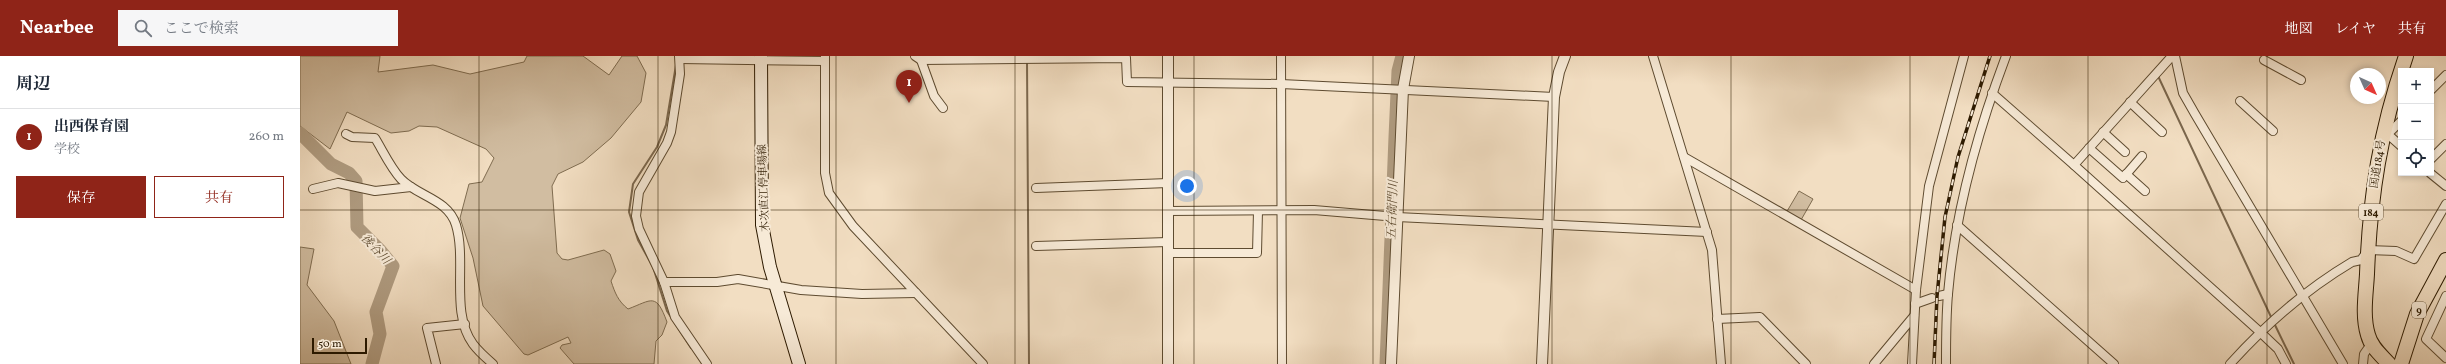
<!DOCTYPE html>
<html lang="ja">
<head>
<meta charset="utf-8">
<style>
  body { margin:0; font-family:Vollkorn,"Noto Serif JP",serif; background:#f6f6f7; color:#1f2937 }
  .controls { position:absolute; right:12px; top:12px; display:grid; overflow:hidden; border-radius:0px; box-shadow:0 2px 6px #0003 }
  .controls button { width:36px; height:36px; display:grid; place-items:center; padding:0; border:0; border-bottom:1px solid #e0e1e3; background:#fff; color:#1f2937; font:20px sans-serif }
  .compass { position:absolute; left:2050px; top:12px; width:36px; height:36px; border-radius:50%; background:#fff; box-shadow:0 2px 6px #0003; rotate:135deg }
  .scale { position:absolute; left:12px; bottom:10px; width:55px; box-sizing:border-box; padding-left:4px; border:2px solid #2d1a00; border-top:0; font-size:11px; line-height:14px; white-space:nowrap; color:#2d1a00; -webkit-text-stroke:3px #f7ead7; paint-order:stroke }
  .you { position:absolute; left:887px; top:130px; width:14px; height:14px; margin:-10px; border:3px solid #fff; border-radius:50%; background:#1a73e8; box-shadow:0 0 0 6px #1a73e833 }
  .badge { display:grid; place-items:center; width:26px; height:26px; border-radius:50%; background:#8f2418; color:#fff; font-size:13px; font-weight:700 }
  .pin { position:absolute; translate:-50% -33px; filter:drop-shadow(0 1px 2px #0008) }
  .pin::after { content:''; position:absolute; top:21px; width:14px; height:12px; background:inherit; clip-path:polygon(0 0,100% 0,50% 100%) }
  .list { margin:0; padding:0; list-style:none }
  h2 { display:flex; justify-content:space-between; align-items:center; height:52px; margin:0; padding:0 16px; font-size:17px }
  h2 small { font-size:13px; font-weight:400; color:#747a83 }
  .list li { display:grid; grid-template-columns:26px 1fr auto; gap:12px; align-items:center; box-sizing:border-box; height:56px; padding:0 16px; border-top:1px solid #e0e1e3 }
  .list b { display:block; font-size:15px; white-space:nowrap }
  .list p { margin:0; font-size:13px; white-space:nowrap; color:#747a83 }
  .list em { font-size:13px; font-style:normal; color:#747a83 }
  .actions { display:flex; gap:8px; padding:12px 16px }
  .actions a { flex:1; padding:9px 0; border:1px solid #8f2418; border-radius:0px; text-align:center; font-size:14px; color:#8f2418 }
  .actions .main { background:#8f2418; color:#fff }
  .icon { flex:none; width:22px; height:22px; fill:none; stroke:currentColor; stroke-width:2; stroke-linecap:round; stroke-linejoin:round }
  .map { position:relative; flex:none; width:2146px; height:308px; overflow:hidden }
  header { display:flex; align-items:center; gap:24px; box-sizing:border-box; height:56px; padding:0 20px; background:#8f2418; color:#fff }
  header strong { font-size:19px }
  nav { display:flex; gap:22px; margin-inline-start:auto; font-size:14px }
  .search { width:280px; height:36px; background:#f6f6f7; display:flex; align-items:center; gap:10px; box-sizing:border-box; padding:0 14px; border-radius:0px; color:#747a83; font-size:15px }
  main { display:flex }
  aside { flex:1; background:#fff }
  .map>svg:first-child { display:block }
  .green { fill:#d1bda1; stroke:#7f6c50 }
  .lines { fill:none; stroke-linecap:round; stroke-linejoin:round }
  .stream { stroke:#7b674d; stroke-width:2 }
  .river { stroke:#af9b80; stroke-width:13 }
  .minor-casing { stroke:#5e4b30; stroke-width:10 }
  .tertiary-casing { stroke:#5e4b30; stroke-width:12 }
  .secondary-casing { stroke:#2d1a00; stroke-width:14 }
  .trunk-casing { stroke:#2d1a00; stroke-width:16 }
  .minor { stroke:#f7ead7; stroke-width:8 }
  .tertiary { stroke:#f7ead7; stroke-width:10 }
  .secondary { stroke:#f7ead7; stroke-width:12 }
  .trunk { stroke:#f2dec2; stroke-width:14 }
  .rail-casing { stroke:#2d1a00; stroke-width:3.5 }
  .rail { stroke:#f7ead7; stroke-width:2; stroke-dasharray:6; stroke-linecap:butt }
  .grid { fill:none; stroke:#2d1a00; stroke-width:1; stroke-opacity:0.55 }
  .labels { text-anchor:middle; stroke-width:4; stroke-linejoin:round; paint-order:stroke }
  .shield { fill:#f7ead7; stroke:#6a5840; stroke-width:1 }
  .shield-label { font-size:10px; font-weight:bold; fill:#2d1a00 }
  .street-label { font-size:11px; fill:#2d1a00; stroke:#f7ead7 }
  .water-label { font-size:12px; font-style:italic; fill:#614e33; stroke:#f7ead7 }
</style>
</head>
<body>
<header>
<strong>Nearbee</strong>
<div class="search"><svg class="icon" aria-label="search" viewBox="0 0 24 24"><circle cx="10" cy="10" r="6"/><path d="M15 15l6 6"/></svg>ここで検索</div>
<nav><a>地図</a><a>レイヤ</a><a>共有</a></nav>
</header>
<main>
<aside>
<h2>周辺<small></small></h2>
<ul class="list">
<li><span class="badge">1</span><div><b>出西保育園</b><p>学校</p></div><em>260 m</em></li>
</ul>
<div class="actions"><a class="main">保存</a><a>共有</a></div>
</aside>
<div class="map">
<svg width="2146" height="308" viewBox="0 0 2146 308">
  <rect width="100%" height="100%" fill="#f2dec2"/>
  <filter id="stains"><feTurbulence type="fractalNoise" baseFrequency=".005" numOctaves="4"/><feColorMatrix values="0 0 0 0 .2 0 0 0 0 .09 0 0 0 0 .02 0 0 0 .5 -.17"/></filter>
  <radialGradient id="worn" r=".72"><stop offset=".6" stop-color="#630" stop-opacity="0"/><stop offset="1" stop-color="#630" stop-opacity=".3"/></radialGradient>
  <g class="green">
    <path d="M0 0H80L78 16 133 9 170 18 224 6 227 0H283L309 19 322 0H337L346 17 341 46 311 82 283 106 258 118 252 130 257 197 262 203 268 204 304 194 310 198 316 215 311 225C315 237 318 245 328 253 352 244 356 236 367 266L362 279 356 285 354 308H274L260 292 262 289 271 287 268 281 228 299 224 298 183 250 173 202 160 162 169 128 182 126 194 102 186 93 137 71 119 70 109 75 91 77 47 56 30 93 0 70Z"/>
    <polygon points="1499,135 1513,143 1501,164 1486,157"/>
    <polygon points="0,191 14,193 7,229 34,265 51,308 0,308"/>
  </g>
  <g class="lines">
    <g class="stream">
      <polyline points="727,5 729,308"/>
      <polyline points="376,9 366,69 357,91 333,128 329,156 338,184 353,211 367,255 391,292"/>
      <polyline points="1858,20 1972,263"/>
      <polyline points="1974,267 1994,308"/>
    </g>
    <g class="river">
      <polyline points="0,77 31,108 49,117 56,125 57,171 80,194 93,210 76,256 80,278 72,308"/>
      <polyline points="1086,308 1095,81 1098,15 1102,0"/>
    </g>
    <defs>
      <g id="minor">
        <polyline points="379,0 380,18 371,76 367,87 339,136 336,160 339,173 364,226 375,261 407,308"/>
        <polyline points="525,0 525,117 529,137 553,170 683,308"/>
        <polyline points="615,0 621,4 826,2 827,26 981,28 1254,41"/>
        <polyline points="981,0 982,308"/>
        <polyline points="1353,0 1412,194 1421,308"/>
        <polyline points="1875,0 1883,37 1895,58 2043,308"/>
        <polyline points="380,3 525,5"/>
        <polyline points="621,4 634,40 643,52"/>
        <polyline points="1964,4 2001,24"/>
        <polyline points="2131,34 2146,19"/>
        <polyline points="1692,37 1774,109 1872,0"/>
        <polyline points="1940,45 1973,75"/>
        <polyline points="1830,46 1862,76"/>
        <polyline points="2083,74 2101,90"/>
        <polyline points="1803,76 1825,96"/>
        <path d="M46 78 52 81 75 82C83 95 90 111 101 123 117 140 148 143 156 169 167 205 150 257 173 288 179 296 186 302 193 308"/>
        <polyline points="2088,78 2101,65"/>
        <polyline points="1789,92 1823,122 1842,100"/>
        <polyline points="1384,101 1616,234"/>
        <polyline points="2131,103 2146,88"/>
        <polyline points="1774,109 1959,275 1978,293 1986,308"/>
        <polyline points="2130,117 2146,130"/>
        <polyline points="1826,118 1845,135"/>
        <polyline points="736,132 868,127"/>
        <polyline points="13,133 38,127 75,135 111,131"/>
        <polyline points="868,155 1014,154 1097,161 1407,176"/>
        <polyline points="1657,169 1814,308"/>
        <polyline points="736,190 868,186"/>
        <polyline points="868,197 957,197 958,155"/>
        <polyline points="364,226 417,226 438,223 501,234 562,238 616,237"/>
        <polyline points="1639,240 1648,238"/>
        <polyline points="2146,240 2126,283 2146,302"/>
        <polyline points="1615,248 1632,242"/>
        <polyline points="1417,263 1460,261 1506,308"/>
        <polyline points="136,308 127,272 165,268"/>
        <polyline points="1574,308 1614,260"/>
        <polyline points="1612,308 1616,234 1629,130 1664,0"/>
        <path d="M1646 308C1646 285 1646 261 1648 238 1655 156 1677 77 1706 0"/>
        <path d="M1930 308C1966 268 2005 234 2052 206L2061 204 2068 194 2096 195 2114 203 2146 148"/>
        <polyline points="2063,308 2064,298 2071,288"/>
      </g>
      <g id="tertiary">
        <polyline points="868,308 868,0"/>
        <polyline points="1091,308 1103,33 1109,0"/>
        <polyline points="1242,308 1254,41 1259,16 1265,0"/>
      </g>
      <polyline id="secondary" points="461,0 462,169 470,211 499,308"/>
      <g id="trunk">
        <path d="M2089 308C2081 299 2071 291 2068 279 2062 260 2066 237 2067 218 2070 139 2080 75 2106 0"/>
        <polyline points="2101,308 2117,258 2146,204"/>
      </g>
    </defs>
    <use href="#minor" class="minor-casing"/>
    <use href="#tertiary" class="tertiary-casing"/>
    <use href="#secondary" class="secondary-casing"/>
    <use href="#trunk" class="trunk-casing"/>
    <use href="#minor" class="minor"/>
    <use href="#tertiary" class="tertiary"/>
    <use href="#secondary" class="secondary"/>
    <use href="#trunk" class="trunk"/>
    <defs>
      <polyline id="rail" points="1634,308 1637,240 1645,161 1658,101 1690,0"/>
    </defs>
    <use href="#rail" class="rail-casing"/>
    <use href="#rail" class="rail"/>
  </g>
  <path class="grid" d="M179 0V308M358 0V308M536 0V308M715 0V308M894 0V308M1073 0V308M1252 0V308M1431 0V308M1610 0V308M1788 0V308M1967 0V308M0 154H2146"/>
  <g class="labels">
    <g class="shield">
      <rect x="2059" y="148" width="24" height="16" rx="3"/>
      <rect x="2112" y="246" width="14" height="16" rx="3"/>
    </g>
    <g class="shield-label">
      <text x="2071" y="160">184</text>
      <text x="2119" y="258">9</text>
    </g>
    <g class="street-label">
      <text transform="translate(2077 108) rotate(-81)" y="4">国道184号</text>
      <text transform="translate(463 132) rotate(-92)" y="4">木次直江停車場線</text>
    </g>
    <g class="water-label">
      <text transform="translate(1092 154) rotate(-88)" y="4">五右衛門川</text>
      <text transform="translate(76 193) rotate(47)" y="4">後谷川</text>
    </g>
  </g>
  <rect width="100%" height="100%" filter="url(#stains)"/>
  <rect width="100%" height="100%" fill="url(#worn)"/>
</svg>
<div class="controls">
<button>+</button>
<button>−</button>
<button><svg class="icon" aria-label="locate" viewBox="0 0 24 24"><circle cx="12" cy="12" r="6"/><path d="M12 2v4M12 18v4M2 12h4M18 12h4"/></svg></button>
</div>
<svg class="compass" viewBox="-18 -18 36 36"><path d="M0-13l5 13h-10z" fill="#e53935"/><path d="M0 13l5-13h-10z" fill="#747a83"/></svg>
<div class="scale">50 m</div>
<div class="you"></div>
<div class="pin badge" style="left:609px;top:47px">1</div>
</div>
</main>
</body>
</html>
